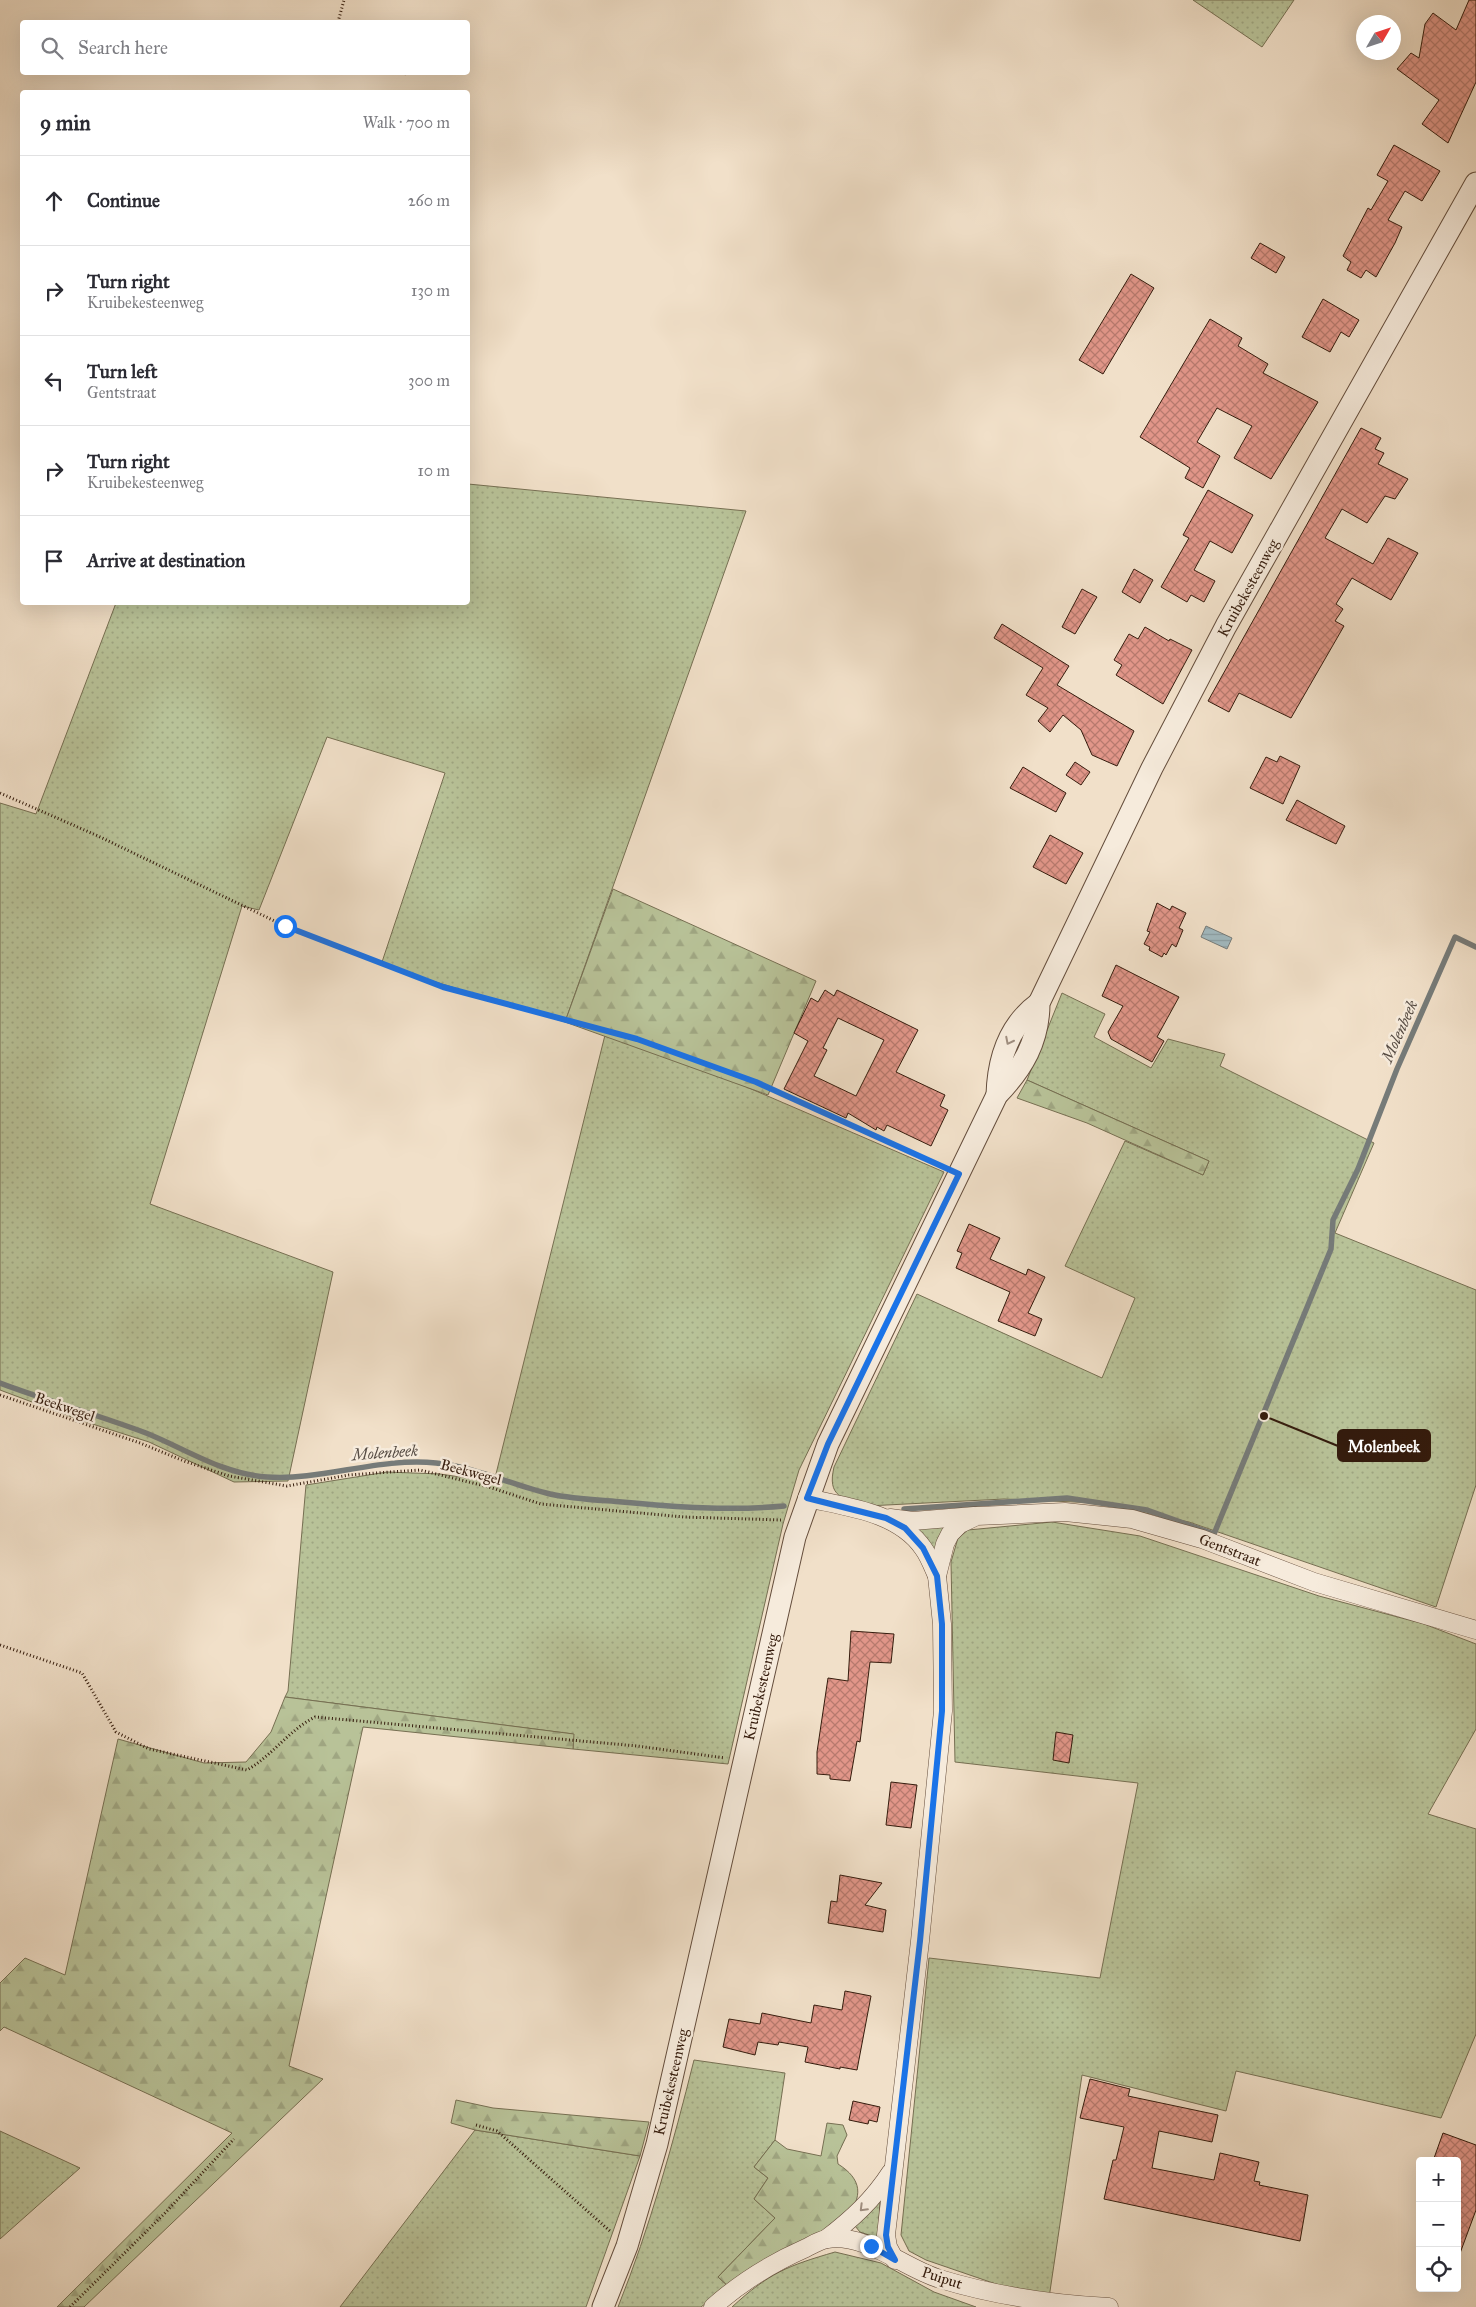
<!DOCTYPE html>
<html lang="en">
<head>
<meta charset="utf-8">
<style>
  body { margin:0; font-family:"IM FELL Great Primer",serif; background:#f2f2f3; color:#2b2b33 }
  .controls { position:absolute; right:15px; bottom:15px; display:grid; overflow:hidden; border-radius:5px; box-shadow:0 5px 20px #0002 }
  .controls button { width:45px; height:45px; display:grid; place-items:center; padding:0; border:0; border-bottom:1px solid #e1e1e2; background:#fff; color:#2b2b33; font:25px sans-serif }
  .compass { position:absolute; left:1356px; top:15px; width:45px; height:45px; border-radius:50%; background:#fff; box-shadow:0 5px 20px #0002; rotate:51deg }
  .stop { position:absolute; width:15px; height:15px; margin:-11px; border:4px solid #1a73e8; border-radius:50%; background:#fff }
  .stop.end { background:#1a73e8; border-color:#fff; box-shadow:0 1px 5px #0008 }
  .list { margin:0; padding:0; list-style:none }
  h2 { display:flex; justify-content:space-between; align-items:center; height:65px; margin:0; padding:0 20px; font-size:21px }
  h2 small { font-size:16px; font-weight:400; color:#7c7c81 }
  .list li { display:grid; grid-template-columns:32px 1fr auto; gap:15px; align-items:center; box-sizing:border-box; height:90px; padding:0 20px; border-top:1px solid #e1e1e2 }
  .list b { display:block; font-size:19px; white-space:nowrap }
  .list p { margin:0; font-size:16px; white-space:nowrap; color:#7c7c81 }
  .list em { font-size:16px; font-style:normal; color:#7c7c81 }
  .icon { flex:none; width:28px; height:28px; fill:none; stroke:currentColor; stroke-width:2; stroke-linecap:round; stroke-linejoin:round }
  .map { position:relative; flex:none; width:1476px; height:2307px; overflow:hidden }
  .search { position:absolute; background:#fff; box-shadow:0 5px 20px #0002; left:20px; top:20px; width:450px; height:55px; display:flex; align-items:center; gap:12px; box-sizing:border-box; padding:0 18px; border-radius:5px; color:#7c7c81; font-size:19px }
  .panel { position:absolute; background:#fff; box-shadow:0 5px 20px #0002; left:20px; top:90px; width:450px; height:515px; border-radius:5px }
  .map>svg:first-child { display:block }
  .grass { fill:url(#grass-dots); stroke:#766f52 }
  .forest { fill:url(#forest-firs); stroke:#766f52 }
  .water { fill:url(#water-rules); stroke:#767b79 }
  .lines { fill:none; stroke-linecap:round; stroke-linejoin:round }
  .stream { stroke:#767b79; stroke-width:5.5 }
  .building { fill:url(#building-cross-hatch); stroke:#351c0d; fill-rule:evenodd }
  .minor-casing { stroke:#644d3c; stroke-width:19 }
  .tertiary-casing { stroke:#644d3c; stroke-width:23 }
  .path { stroke:#351c0d; stroke-width:3; stroke-dasharray:1 2.5; stroke-linecap:butt }
  .minor { stroke:#f6ebdc; stroke-width:18 }
  .tertiary { stroke:#f6ebdc; stroke-width:21 }
  .oneway { stroke:#9f8e7f }
  .route { stroke:#1a73e8; stroke-width:6 }
  .labels { text-anchor:middle; stroke-width:5; stroke-linejoin:round; paint-order:stroke }
  .street-label { font-size:15px; fill:#351c0d; stroke:#f6ebdc }
  .water-label { font-size:16px; font-style:italic; fill:#554b43; stroke:#f6ebdc }
  .leader { fill:none; stroke:#351c0d; stroke-width:2 }
  .callout-dot { fill:#351c0d; stroke:#f6ebdc; stroke-width:2 }
  .callout { fill:#351c0d; stroke:#351c0d; stroke-width:2 }
  .callout-label { font-size:16px; text-anchor:middle; font-weight:bold; fill:#fff }
</style>
</head>
<body>
<div class="map">
<svg width="1476" height="2307" viewBox="0 0 1476 2307">
  <defs>
    <pattern id="grass-dots" width="8" height="8" patternUnits="userSpaceOnUse" patternTransform="scale(1.25)"><rect width="8" height="8" fill="#b8c298"/><path d="M2 2h.1M6 6h.1" fill="none" stroke="#9fa682" stroke-width="1.8" stroke-linecap="round"/></pattern>
    <pattern id="forest-firs" width="22" height="20" patternUnits="userSpaceOnUse" patternTransform="scale(1.25)"><rect width="22" height="20" fill="#b8c298"/><path d="M5 1l3.5 6h-7zM16 11l3.5 6h-7z" fill="#9fa682"/></pattern>
    <pattern id="water-rules" width="6" height="5" patternUnits="userSpaceOnUse" patternTransform="scale(1.25)"><rect width="6" height="5" fill="#a1bac1"/><path d="M0 2.5h6" fill="none" stroke="#8b9fa5"/></pattern>
    <pattern id="building-cross-hatch" width="8" height="8" patternUnits="userSpaceOnUse" patternTransform="scale(1.25)"><rect width="8" height="8" fill="#e19689"/><path d="M0 0l8 8M0 8l8-8" fill="none" stroke="#b77a6e"/></pattern>
  </defs>
  <rect width="100%" height="100%" fill="#f1e0c9"/>
  <filter id="stains"><feTurbulence type="fractalNoise" baseFrequency=".004" numOctaves="4"/><feColorMatrix values="0 0 0 0 .2 0 0 0 0 .09 0 0 0 0 .02 0 0 0 .5 -.17"/></filter>
  <radialGradient id="worn" r=".72"><stop offset=".6" stop-color="#630" stop-opacity="0"/><stop offset="1" stop-color="#630" stop-opacity=".3"/></radialGradient>
  <g class="grass">
    <polygon points="1193,0 1294,0 1262,47"/>
    <polygon points="468,484 746,511 565,1022 381,965 445,773 327,737 259,910 242,906 150,1204 333,1272 288,1481 234,1482 149,1442 80,1420 0,1390 0,803 36,814 116,603 468,602"/>
    <path d="M1062 993 1105 1014 1094 1037 1151 1068 1168 1039 1225 1054 1220 1066 1374 1143 1335 1233 1476 1290V1485L1436 1607 1189 1522 1098 1503 1004 1499 867 1506C842 1498 827 1497 834 1467L917 1294 1102 1378 1135 1298 1065 1266 1125 1141 1203 1175 1209 1161 1027 1080Z"/>
    <polygon points="605,1035 735,1082 944,1172 799,1470 783,1524 728,1764 573,1749 573,1734 285,1697 288,1691 306,1485 387,1472 440,1474 494,1482"/>
    <polygon points="1052,1522 1140,1536 1319,1596 1424,1624 1476,1644 1476,1729 1428,1814 1476,1829 1476,2034 1441,2118 1236,2071 1226,2111 1082,2075 1049,2298 996,2284 926,2260 909,2251 901,2235 929,1958 1100,1978 1138,1783 955,1762 951,1562 958,1538 968,1530"/>
    <polygon points="949,1524 937,1555 914,1528"/>
    <path d="M694 2060 785 2073 775 2140 754 2167 768 2178 754 2199 775 2218 718 2277 728 2286 701 2307H618C650 2227 673 2144 694 2060Z"/>
    <polygon points="475,2130 640,2156 586,2307 340,2307"/>
    <polygon points="0,2131 80,2168 0,2239"/>
    <polygon points="880,2200 878,2238 860,2232 855,2226"/>
    <path d="M835 2252 881 2263 934 2292 976 2307H732C769 2273 787 2266 835 2252Z"/>
  </g>
  <g class="forest">
    <polygon points="613,889 816,981 768,1095 565,1022"/>
    <polygon points="1027,1080 1209,1161 1203,1175 1087,1123 1017,1098"/>
    <polygon points="285,1697 574,1734 573,1749 363,1727 289,2066 323,2079 84,2307 57,2307 232,2133 4,2027 0,2031 0,1983 25,1958 65,1975 118,1739 204,1763 246,1762 271,1732"/>
    <polygon points="456,2100 493,2108 649,2122 640,2156 475,2130 451,2123"/>
    <path d="M827 2123 843 2125 847 2135 837 2156 838 2164C862 2179 864 2197 845 2218L728 2286 718 2277 775 2218 754 2199 768 2178 754 2167 775 2140 787 2149 821 2156Z"/>
  </g>
  <polygon class="water" points="1206,926 1232,938 1227,949 1201,937"/>
  <g class="lines">
    <g class="stream">
      <path d="M0 1383C48 1401 98 1415 146 1433 186 1449 222 1474 267 1477 322 1481 379 1457 436 1463 475 1467 512 1485 550 1494 573 1499 598 1500 622 1502 675 1507 730 1511 784 1506"/>
      <polyline points="904,1509 1067,1498 1147,1510 1214,1534 1331,1249 1333,1220 1358,1169 1397,1069 1455,937 1476,947"/>
    </g>
  </g>
  <g class="building">
    <polygon points="1469,0 1476,0 1476,82 1448,143 1422,124 1439,100 1397,69 1411,53 1419,58 1425,24 1433,13 1456,30"/>
    <polygon points="1394,145 1440,171 1422,201 1405,191 1388,220 1402,227 1395,243 1376,277 1366,270 1361,278 1347,270 1351,262 1343,256 1368,208 1371,210 1388,181 1377,175"/>
    <polygon points="1260,243 1285,257 1276,273 1251,258"/>
    <polygon points="1131,274 1154,288 1103,374 1079,360"/>
    <polygon points="1323,299 1359,320 1349,337 1341,332 1330,352 1302,337"/>
    <polygon points="1210,319 1242,338 1238,346 1268,364 1263,373 1318,402 1271,479 1234,458 1252,426 1217,408 1197,442 1220,456 1203,488 1185,478 1190,468 1140,437"/>
    <polygon points="1361,428 1381,438 1375,449 1384,453 1378,464 1408,479 1395,499 1385,496 1367,523 1342,509 1325,538 1373,564 1388,538 1418,553 1391,600 1352,578 1336,604 1343,609 1335,621 1344,626 1291,718 1239,693 1229,712 1208,701"/>
    <polygon points="1208,490 1253,515 1232,553 1210,541 1194,570 1215,581 1204,602 1191,595 1187,602 1161,587 1189,538 1183,535"/>
    <polygon points="1134,569 1153,580 1140,603 1122,592"/>
    <polygon points="1082,589 1097,597 1075,634 1062,627"/>
    <polygon points="1002,624 1069,666 1057,685 1134,731 1117,766 1092,755 1081,730 1063,715 1050,732 1038,721 1048,708 1026,695 1043,668 994,638"/>
    <polygon points="1145,627 1169,641 1170,639 1192,650 1163,704 1116,675 1122,665 1114,660 1129,634 1138,639"/>
    <polygon points="1280,756 1300,766 1283,804 1250,788 1266,757 1277,762"/>
    <polygon points="1075,762 1090,772 1081,785 1066,775"/>
    <polygon points="1023,767 1066,793 1056,812 1010,788"/>
    <polygon points="1297,800 1345,826 1336,844 1286,820"/>
    <polygon points="1050,835 1083,853 1066,884 1033,867"/>
    <polygon points="1157,903 1170,910 1172,906 1186,913 1179,928 1183,930 1176,947 1172,944 1166,955 1164,953 1162,957 1149,950 1150,947 1144,944 1150,932 1147,931"/>
    <polygon points="1116,965 1179,997 1157,1037 1164,1041 1152,1062 1111,1039 1108,1032 1123,1006 1102,996"/>
    <path d="M825 990 834 996 837 990 918 1030 896 1072 945 1095 940 1106 948 1110 931 1146 887 1125 884 1131 877 1127 876 1130 848 1113 846 1118 784 1089 808 1041 794 1033 811 998 818 1002ZM838 1018 884 1040 856 1096 814 1076 827 1050 823 1048Z"/>
    <polygon points="969,1224 1000,1238 990,1259 1026,1275 1028,1269 1045,1277 1028,1313 1042,1319 1035,1336 998,1321 1010,1292 956,1268 962,1253 957,1251"/>
    <polygon points="851,1631 894,1634 891,1663 870,1662 860,1742 857,1741 850,1781 830,1779 830,1775 817,1774 817,1752 828,1678 848,1681"/>
    <polygon points="1056,1732 1073,1735 1069,1763 1053,1760"/>
    <polygon points="891,1782 917,1785 911,1828 886,1825"/>
    <polygon points="840,1875 882,1883 865,1905 886,1910 883,1932 828,1923 831,1901 837,1902"/>
    <polygon points="845,1991 871,1996 857,2070 840,2067 840,2069 805,2062 808,2047 779,2042 778,2045 758,2042 755,2055 723,2047 729,2019 760,2024 762,2013 811,2023 814,2005 842,2010"/>
    <polygon points="1090,2079 1130,2089 1128,2096 1218,2115 1212,2142 1159,2131 1152,2168 1214,2180 1220,2153 1259,2162 1254,2181 1260,2182 1259,2185 1308,2195 1300,2241 1104,2199 1113,2160 1116,2160 1124,2127 1080,2118"/>
    <polygon points="853,2101 880,2107 877,2122 869,2120 868,2124 849,2120"/>
    <polygon points="1443,2133 1476,2145 1476,2210 1459,2256 1457,2161 1433,2161"/>
  </g>
  <g class="lines">
    <defs>
      <g id="minor">
        <path d="M807 1498C847 1507 898 1512 923 1548 929 1556 933 1567 937 1576"/>
        <polyline points="890,1518 913,1521 974,1516"/>
        <path d="M826 2239C852 2219 873 2200 891 2172"/>
        <polyline points="895,2260 888,2247 886,2235 920,1941 943,1711 942,1624 937,1576 945,1544 950,1534 960,1524 977,1516 1065,1512 1132,1519 1202,1539 1314,1582 1476,1630"/>
        <path d="M713 2307C741 2282 772 2263 806 2248 812 2245 820 2240 827 2239 867 2233 903 2268 940 2279 996 2296 1051 2304 1109 2307"/>
      </g>
      <g id="tertiary">
        <path d="M997 1095C998 1059 1009 1025 1039 1003"/>
        <path d="M603 2307 627 2246 657 2144 795 1537 828 1444 997 1095C1023 1068 1039 1041 1039 1003L1152 768 1226 626 1476 183"/>
      </g>
    </defs>
    <use href="#minor" class="minor-casing"/>
    <use href="#tertiary" class="tertiary-casing"/>
    <g class="path">
      <polyline points="338,22 344,0"/>
      <polyline points="402,72 408,75"/>
      <polyline points="0,793 98,836 285,926 443,987 637,1039 755,1082 942,1166"/>
      <polyline points="0,1395 140,1443 184,1461 229,1476 287,1486 349,1475 420,1470 489,1487 541,1504 684,1517 781,1520"/>
      <path d="M0 1645 82 1673 116 1732 149 1749 247 1770C273 1755 289 1730 315 1717L637 1746 725 1758"/>
      <polyline points="476,2125 497,2131 611,2232"/>
      <polyline points="70,2307 165,2213 234,2139"/>
    </g>
    <use href="#minor" class="minor"/>
    <use href="#tertiary" class="tertiary"/>
  </g>
  <defs><path id="oneway-chevron" d="M-2-3.5L2.5 0L-2 3.5" fill="none" stroke-width="1.6" stroke-linecap="round" stroke-linejoin="round" transform="scale(1.25)"/></defs>
  <g class="oneway">
    <use href="#oneway-chevron" transform="translate(1009 1041) rotate(117)"/>
    <use href="#oneway-chevron" transform="translate(863 2208) rotate(135)"/>
  </g>
  <g class="lines">
    <polyline class="route" points="285,926 443,987 637,1039 756,1082 959,1174 828,1444 807,1498 886,1518 905,1528 923,1548 937,1576 942,1624 942,1711 920,1941 886,2235 888,2247 895,2260 871,2246"/>
  </g>
  <g class="labels">
    <g class="street-label">
      <text transform="translate(1248 588) rotate(-61)" y="5">Kruibekesteenweg</text>
      <text transform="translate(65 1407) rotate(19)" y="5">Beekwegel</text>
      <text transform="translate(471 1472) rotate(15)" y="5">Beekwegel</text>
      <text transform="translate(1230 1550) rotate(21)" y="5">Gentstraat</text>
      <text transform="translate(761 1687) rotate(-77)" y="5">Kruibekesteenweg</text>
      <text transform="translate(671 2082) rotate(-77)" y="5">Kruibekesteenweg</text>
      <text transform="translate(942 2278) rotate(18)" y="5">Puiput</text>
    </g>
    <g class="water-label">
      <text transform="translate(1399 1031) rotate(-66)" y="6">Molenbeek</text>
      <text transform="translate(385 1452) rotate(-4)" y="6">Molenbeek</text>
    </g>
  </g>
  <path class="leader" d="M1264 1416L1338 1446"/>
  <circle class="callout-dot" cx="1264" cy="1416" r="5"/>
  <rect class="callout" x="1338" y="1430" width="92" height="31" rx="5"/>
  <g class="callout-label">
    <text x="1384" y="1452">Molenbeek</text>
  </g>
  <rect width="100%" height="100%" filter="url(#stains)"/>
  <rect width="100%" height="100%" fill="url(#worn)"/>
</svg>
<div class="controls">
<button>+</button>
<button>−</button>
<button><svg class="icon" aria-label="locate" viewBox="0 0 24 24"><circle cx="12" cy="12" r="6"/><path d="M12 2v4M12 18v4M2 12h4M18 12h4"/></svg></button>
</div>
<svg class="compass" viewBox="-18 -18 36 36"><path d="M0-13l5 13h-10z" fill="#e53935"/><path d="M0 13l5-13h-10z" fill="#7c7c81"/></svg>
<div class="stop" style="left:285px;top:926px"></div>
<div class="stop end" style="left:871px;top:2246px"></div>
<div class="search"><svg class="icon" aria-label="search" viewBox="0 0 24 24"><circle cx="10" cy="10" r="6"/><path d="M15 15l6 6"/></svg>Search here</div>
<section class="panel">
<h2>9 min<small>Walk · 700 m</small></h2>
<ul class="list">
<li><svg class="icon" aria-label="ahead" viewBox="0 0 24 24"><path d="M12 20V5M6 11l6-6 6 6"/></svg><div><b>Continue</b></div><em>260 m</em></li>
<li><svg class="icon" aria-label="right" viewBox="0 0 24 24"><path d="M7 20v-9h11M14 6l5 5-5 5"/></svg><div><b>Turn right</b><p>Kruibekesteenweg</p></div><em>130 m</em></li>
<li><svg class="icon" aria-label="left" viewBox="0 0 24 24"><path d="M17 20v-9H6M10 6l-5 5 5 5"/></svg><div><b>Turn left</b><p>Gentstraat</p></div><em>300 m</em></li>
<li><svg class="icon" aria-label="right" viewBox="0 0 24 24"><path d="M7 20v-9h11M14 6l5 5-5 5"/></svg><div><b>Turn right</b><p>Kruibekesteenweg</p></div><em>10 m</em></li>
<li><svg class="icon" aria-label="arrive" viewBox="0 0 24 24"><path d="M6 21V4h12l-3 4 3 4H6"/></svg><div><b>Arrive at destination</b></div></li>
</ul>
</section>
</div>
</body>
</html>
